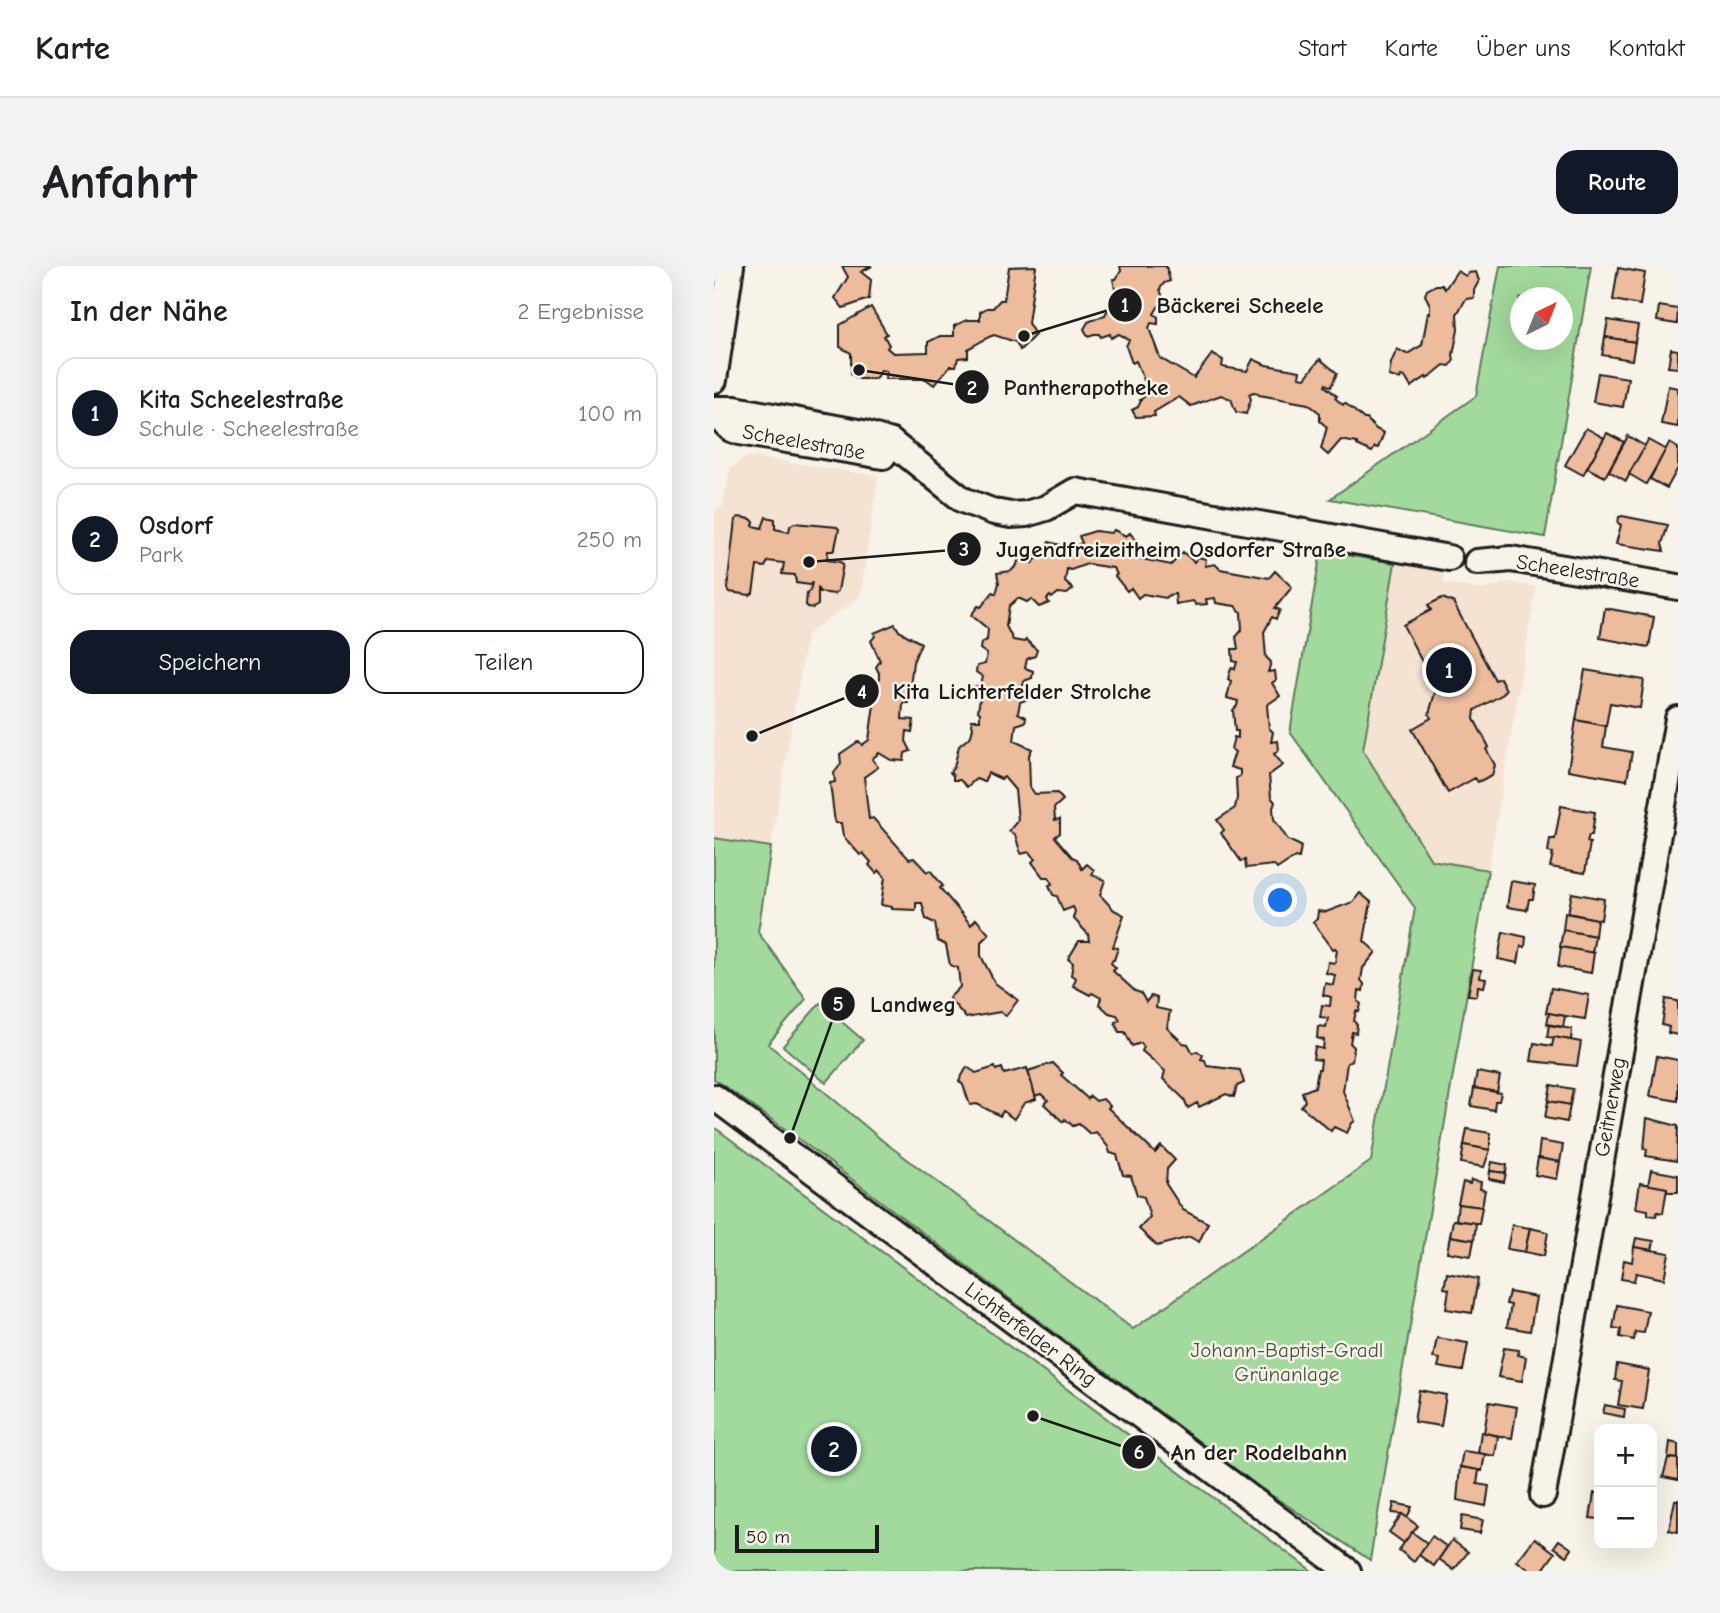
<!DOCTYPE html>
<html lang="de">
<head>
<meta charset="utf-8">
<style>
  body { margin:0; font-family:"Comic Neue",sans-serif; background:#f2f2f2; color:#202124 }
  .controls { position:absolute; right:21px; bottom:21px; display:grid; overflow:hidden; border-radius:14px; box-shadow:0 7px 28px #0002 }
  .controls button { width:63px; height:63px; display:grid; place-items:center; padding:0; border:0; border-bottom:2px solid #e0e0e0; background:#fff; color:#202124; font:35px sans-serif }
  .compass { position:absolute; left:796px; top:21px; width:63px; height:63px; border-radius:50%; background:#fff; box-shadow:0 7px 28px #0002; rotate:43deg }
  .scale { position:absolute; left:21px; bottom:18px; width:144px; box-sizing:border-box; padding-left:7px; border:4px solid #1c1c1c; border-top:0; font-size:19px; line-height:24px; white-space:nowrap; color:#1c1c1c; -webkit-text-stroke:5px #f7f3e8; paint-order:stroke }
  .you { position:absolute; left:567px; top:635px; width:24px; height:24px; margin:-18px; border:5px solid #fff; border-radius:50%; background:#1a73e8; box-shadow:0 0 0 10px #1a73e833 }
  .badge { display:grid; place-items:center; width:46px; height:46px; border-radius:50%; background:#111827; color:#fff; font-size:23px; font-weight:700 }
  .pin { position:absolute; translate:-50% -50%; border:4px solid #fff; box-shadow:0 2px 7px #0006 }
  .list { margin:0; padding:0; list-style:none }
  h2 { display:flex; justify-content:space-between; align-items:center; height:91px; margin:0; padding:0 28px; font-size:30px }
  h2 small { font-size:23px; font-weight:400; color:#757577 }
  .list li { display:grid; grid-template-columns:46px 1fr auto; gap:21px; align-items:center; box-sizing:border-box; height:112px; margin:0 14px 14px; padding:0 14px; border:2px solid #e0e0e0; border-radius:21px }
  .list b { display:block; font-size:26px; white-space:nowrap }
  .list p { margin:0; font-size:23px; white-space:nowrap; color:#757577 }
  .list em { font-size:23px; font-style:normal; color:#757577 }
  .actions { display:flex; gap:14px; padding:21px 28px }
  .actions a { flex:1; padding:16px 0; border:2px solid #111827; border-radius:21px; text-align:center; font-size:24px; color:#111827 }
  .actions .main { background:#111827; color:#fff }
  .map { position:relative; flex:none; width:964px; height:1305px; overflow:hidden; border-radius:21px }
  header { display:flex; align-items:center; gap:42px; box-sizing:border-box; height:98px; padding:0 35px; background:#fff; border-bottom:2px solid #e0e0e0 }
  header strong { font-size:33px }
  nav { display:flex; gap:38px; margin-inline-start:auto; font-size:24px }
  .intro { display:flex; align-items:center; justify-content:space-between; box-sizing:border-box; height:168px; padding:0 42px }
  h1 { margin:0; font-size:49px }
  .button { padding:18px 32px; border-radius:21px; background:#111827; color:#fff; font-size:24px; font-weight:700 }
  main { display:flex; gap:42px; padding:0 42px }
  aside { flex:1; background:#fff; border-radius:21px; box-shadow:0 7px 28px #0002 }
  .map>svg:first-child { display:block }
  .built { fill:#f4e2d2 }
  .green { fill:#a2d99c; stroke:#5f7a5c; stroke-width:2; fill-rule:evenodd }
  .building { fill:#edbc9d; stroke:#1c1c1c; stroke-width:2 }
  .lines { fill:none; stroke-linecap:round; stroke-linejoin:round }
  .minor-casing { stroke:#1c1c1c; stroke-width:30 }
  .minor { stroke:#f7f3e8; stroke-width:24 }
  .labels { text-anchor:middle; stroke-width:5; stroke-linejoin:round; paint-order:stroke }
  .street-label { font-size:21px; fill:#1c1c1c; stroke:#f7f3e8 }
  .park-label { font-size:21px; fill:#445542; stroke:#f7f3e8 }
  .leader { fill:none; stroke:#1c1c1c; stroke-width:2.5 }
  .callout-dot { fill:#1c1c1c; stroke:#f7f3e8; stroke-width:2.5 }
  .mark-label { font-size:21px; text-anchor:middle; font-weight:bold; fill:#fff }
  .callout-label { font-size:23px; text-anchor:middle; font-weight:bold; fill:#1c1c1c; stroke:#f7f3e8; stroke-width:5; stroke-linejoin:round; paint-order:stroke }
</style>
</head>
<body>
<header>
<strong>Karte</strong>
<nav><a>Start</a><a>Karte</a><a>Über uns</a><a>Kontakt</a></nav>
</header>
<div class="intro"><h1>Anfahrt</h1><a class="button">Route</a></div>
<main>
<aside>
<h2>In der Nähe<small>2 Ergebnisse</small></h2>
<ul class="list">
<li><span class="badge">1</span><div><b>Kita Scheelestraße</b><p>Schule · Scheelestraße</p></div><em>100 m</em></li>
<li><span class="badge">2</span><div><b>Osdorf</b><p>Park</p></div><em>250 m</em></li>
</ul>
<div class="actions"><a class="main">Speichern</a><a>Teilen</a></div>
</aside>
<div class="map">
<svg width="964" height="1305" viewBox="0 0 964 1305">
  <rect width="100%" height="100%" fill="#f7f3e8"/>
  <filter id="ink" filterUnits="userSpaceOnUse"><feTurbulence type="fractalNoise" baseFrequency=".0143" numOctaves="2"/><feDisplacementMap in="SourceGraphic" scale="14" xChannelSelector="R" yChannelSelector="G"/><feConvolveMatrix kernelMatrix="1 2 1 2 8 2 1 2 1" color-interpolation-filters="sRGB"/></filter>
  <g filter="url(#ink)">
    <g class="built">
      <polygon points="33,190 164,210 146,331 93,368 57,581 0,572 0,246 9,240 16,202"/>
      <polygon points="681,297 730,305 729,317 770,324 793,316 822,321 774,604 717,594 649,484"/>
    </g>
    <g class="green">
      <path d="M786 0H877L831 271 616 233 762 130ZM806 32H848V74H806Z"/>
      <polygon points="607,285 681,297 649,484 717,594 774,604 656,1294 545,1221 74,865 0,813 0,572 57,581 44,666 92,733 54,778 169,875 419,1063 657,895 701,642 576,466"/>
      <polygon points="106,737 149,774 112,817 69,780"/>
      <polygon points="0,861 598,1305 0,1305"/>
    </g>
    <g class="building">
      <polygon points="128,0 158,0 147,6 157,14 155,33 129,42 121,32 134,11"/>
      <polygon points="322,0 314,57 321,69 306,84 302,76 280,69 275,71 254,83 254,91 244,92 242,100 236,100 220,119 212,113 171,113 172,105 167,104 161,113 145,113 137,108 137,87 126,81 126,59 157,41 173,68 170,70 175,79 173,82 179,87 214,86 214,76 226,70 240,70 240,60 253,54 266,54 266,46 273,42 279,42 286,34 290,34 295,1"/>
      <polygon points="406,0 452,0 456,15 450,17 446,23 451,38 444,41 440,48 444,51 444,58 437,57 435,62 446,92 480,112 498,88 509,94 508,101 533,105 539,93 552,99 586,105 585,111 591,112 606,93 623,107 617,121 612,118 611,120 623,130 621,132 629,139 631,137 650,153 653,153 662,163 670,167 664,182 661,181 658,186 643,179 643,177 627,174 614,189 607,183 613,161 606,155 606,147 594,138 545,129 544,127 539,126 535,128 537,133 532,148 522,146 517,133 507,129 477,140 465,131 440,146 441,150 422,151 418,144 424,141 427,135 426,134 430,131 432,119 422,95 418,97 412,80 415,74 405,68 397,72 396,68 387,71 385,68 380,68 374,70 370,63 374,56 391,49 402,28 399,13 402,13 407,5"/>
      <polygon points="904,2 931,7 926,39 899,34"/>
      <polygon points="743,5 752,10 754,7 762,6 765,15 760,24 760,32 752,33 743,48 744,64 739,89 740,94 736,100 730,99 713,113 712,111 697,121 691,111 687,110 686,113 675,110 677,97 683,83 693,88 708,79 714,47 716,48 716,39 711,29 713,24 722,19 728,19 731,23"/>
      <polygon points="945,40 964,43 963,58 943,55"/>
      <polygon points="894,54 924,59 921,76 891,71"/>
      <polygon points="891,71 921,76 918,94 888,89"/>
      <polygon points="957,83 964,84 964,102 954,101"/>
      <polygon points="884,107 914,112 909,141 879,136"/>
      <polygon points="954,120 964,122 964,161 947,158"/>
      <polygon points="872,162 890,172 869,209 851,199"/>
      <polygon points="893,167 910,176 891,211 873,202"/>
      <polygon points="914,170 931,180 912,215 895,205"/>
      <polygon points="934,174 952,184 932,218 915,208"/>
      <polygon points="955,177 964,182 964,202 953,222 936,213"/>
      <polygon points="908,250 954,259 948,278 950,285 902,278 907,259 904,257 905,251"/>
      <polygon points="24,251 37,253 40,256 39,260 48,262 52,251 61,253 61,263 75,266 76,260 80,257 123,261 125,263 121,282 119,285 114,285 113,294 126,296 129,298 124,325 120,328 106,326 104,323 104,339 99,342 94,341 92,339 93,327 96,325 98,316 96,319 82,317 81,309 68,308 70,297 54,295 51,301 43,300 39,327 36,329 15,326 13,323 21,254"/>
      <polygon points="400,264 412,270 416,267 423,276 420,278 420,282 428,293 457,299 469,286 480,296 484,291 492,293 491,300 501,298 506,303 555,312 561,305 578,321 561,342 566,344 562,353 558,351 550,366 552,391 557,396 554,406 561,405 562,414 558,417 566,430 553,439 555,462 559,466 557,476 564,475 565,484 560,488 569,499 555,509 557,531 561,536 559,542 560,553 574,574 587,580 585,592 581,591 563,603 560,599 532,602 531,594 527,595 507,567 510,564 503,554 521,542 523,532 522,512 526,510 526,504 516,501 521,486 517,483 520,471 524,472 524,465 521,465 519,444 523,440 524,435 513,432 517,415 514,413 517,402 521,403 523,396 519,395 518,383 524,383 522,371 528,364 527,346 521,340 502,337 501,332 492,333 493,338 482,339 479,335 462,338 461,328 455,329 452,332 429,328 424,332 417,322 413,325 401,310 403,308 399,302 373,298 357,304 353,303 351,316 359,323 353,328 344,327 338,332 336,330 333,333 335,337 325,341 317,333 313,336 304,332 295,340 292,360 299,374 310,376 312,374 323,384 321,390 313,393 311,402 319,405 318,412 310,415 308,424 316,429 314,433 306,436 304,447 312,451 311,456 302,459 300,475 318,483 315,489 316,521 321,528 343,527 349,534 340,542 341,554 346,553 346,567 341,571 358,591 363,593 368,603 373,598 380,604 378,609 391,614 386,629 400,644 410,649 399,681 404,682 400,694 398,694 397,697 402,702 399,705 421,725 427,727 432,736 437,730 443,732 442,742 456,745 453,762 469,777 474,778 479,787 483,785 489,789 487,793 491,794 493,800 526,804 530,817 523,820 520,831 512,828 485,841 483,837 474,842 470,833 449,813 451,805 428,785 430,781 427,777 418,780 411,766 405,766 401,756 406,754 403,749 395,747 385,738 387,732 378,727 376,729 359,720 362,712 357,709 359,697 354,693 365,675 375,675 374,668 359,652 361,645 359,641 349,645 343,630 339,629 335,619 338,618 335,611 329,611 318,596 321,593 315,586 307,588 301,569 295,565 304,554 301,524 290,511 287,513 274,507 270,516 262,513 253,521 246,514 239,514 239,510 236,506 240,501 245,480 257,470 259,462 257,454 266,454 266,447 264,445 266,432 258,428 260,421 267,419 269,411 262,406 263,400 271,398 273,388 266,383 267,377 273,374 274,363 257,349 264,340 267,341 279,326 282,328 285,317 283,307 297,305 303,299 305,291 312,291 318,297 330,286 335,276 357,282 368,277 365,270 381,265 397,267"/>
      <polygon points="728,332 739,336 781,414 786,412 792,424 789,428 761,444 760,453 775,481 772,483 781,499 778,509 764,516 761,512 734,527 698,463 717,452 715,448 722,423 689,359 717,344 714,339"/>
      <polygon points="891,342 940,351 935,381 886,372"/>
      <polygon points="181,358 185,365 207,377 199,396 194,437 189,437 188,453 200,454 198,466 193,465 192,475 197,485 191,487 190,495 177,494 165,487 158,493 164,501 150,511 155,553 159,552 195,593 200,592 213,606 216,604 229,620 226,622 257,659 262,653 275,668 267,676 267,690 281,717 304,734 292,750 286,746 252,752 235,732 246,721 244,702 236,699 232,679 224,675 221,657 212,653 208,637 202,637 202,644 178,643 178,641 167,639 171,611 165,604 162,607 155,599 157,596 149,587 146,589 129,570 127,557 121,557 116,517 121,516 120,507 127,498 126,488 145,475 148,479 155,474 163,417 165,417 165,407 162,401 166,395 157,375 161,370 160,367"/>
      <polygon points="871,404 930,414 926,442 896,437 892,460 862,454"/>
      <polygon points="862,454 892,460 889,481 918,486 913,514 854,504"/>
      <polygon points="847,540 881,546 878,569 875,569 873,576 876,577 871,607 836,601 839,587 834,586 836,573 841,573"/>
      <polygon points="797,615 821,619 819,633 815,633 813,644 793,641"/>
      <polygon points="646,627 657,636 650,675 662,686 649,702 647,714 650,718 649,725 645,724 644,735 647,738 645,746 642,745 640,755 643,759 642,767 638,766 636,777 640,781 638,795 633,797 629,825 641,855 638,857 633,867 620,861 617,865 587,840 591,835 588,826 601,821 604,803 606,803 607,794 599,793 601,781 609,783 610,774 603,772 604,760 612,761 614,752 606,751 608,739 616,740 617,731 609,729 611,717 619,719 621,709 612,707 614,696 621,697 623,684 621,682 619,683 599,656 603,653 604,645 612,646 639,636"/>
      <polygon points="858,627 890,633 887,654 854,647"/>
      <polygon points="851,647 883,653 881,670 849,664"/>
      <polygon points="849,664 881,670 878,687 846,681"/>
      <polygon points="789,666 812,671 811,681 807,680 804,697 784,693"/>
      <polygon points="847,681 880,687 877,707 844,701"/>
      <polygon points="759,703 767,704 766,712 772,713 770,721 764,720 763,730 754,729"/>
      <polygon points="837,722 875,729 871,753 832,747"/>
      <polygon points="952,733 964,735 964,769 954,767 955,761 948,759"/>
      <polygon points="835,747 851,750 849,761 833,758"/>
      <polygon points="835,759 858,763 857,774 833,771"/>
      <polygon points="840,771 867,776 863,800 817,795 820,777 838,780"/>
      <polygon points="943,790 964,794 964,835 936,830"/>
      <polygon points="339,797 349,807 347,809 374,833 376,830 382,835 389,833 396,840 394,842 441,887 447,880 461,894 453,903 452,918 469,944 494,957 485,976 476,971 443,980 425,963 436,951 430,931 423,929 417,910 409,909 403,889 396,887 394,881 382,866 376,868 365,858 359,860 351,853 349,856 330,838 334,834 327,828 321,830 314,805"/>
      <polygon points="253,801 262,807 281,801 282,804 288,802 290,808 313,802 322,833 310,837 300,853 289,845 286,850 263,838 256,839 249,819 245,815"/>
      <polygon points="763,806 786,810 783,826 760,822"/>
      <polygon points="837,819 859,823 856,839 834,835"/>
      <polygon points="760,822 787,827 785,835 781,835 780,844 757,840"/>
      <polygon points="834,835 856,839 853,856 831,852"/>
      <polygon points="933,852 964,860 963,895 932,890 933,883 930,883"/>
      <polygon points="753,863 776,867 776,884 750,879"/>
      <polygon points="826,875 849,879 846,896 824,892"/>
      <polygon points="750,879 776,884 770,901 747,897"/>
      <polygon points="824,892 846,896 843,913 821,909"/>
      <polygon points="778,896 793,899 792,907 776,905"/>
      <polygon points="937,904 964,909 964,926 953,926 953,922 934,919"/>
      <polygon points="776,905 792,907 790,916 775,913"/>
      <polygon points="757,914 767,916 766,923 771,924 768,941 744,938 749,916 756,918"/>
      <polygon points="926,917 953,922 949,947 943,946 942,950 934,949 934,944 922,942"/>
      <polygon points="744,938 768,941 765,958 742,954"/>
      <polygon points="739,954 762,957 760,974 736,970"/>
      <polygon points="798,959 816,962 811,986 793,983"/>
      <polygon points="816,962 834,966 830,990 811,986"/>
      <polygon points="736,970 760,974 757,990 733,986"/>
      <polygon points="922,972 940,975 938,984 920,981"/>
      <polygon points="920,981 955,987 950,1013 922,1007 920,1015 907,1013 910,994 918,996"/>
      <polygon points="733,1007 764,1013 758,1047 732,1043 735,1023 730,1022"/>
      <polygon points="795,1026 822,1031 816,1065 793,1061 797,1039 792,1038"/>
      <polygon points="903,1039 934,1045 930,1067 921,1066 920,1074 906,1071 907,1063 899,1062"/>
      <polygon points="723,1072 754,1077 749,1105 724,1101 726,1093 719,1092"/>
      <polygon points="790,1082 805,1084 804,1089 812,1091 808,1115 784,1111"/>
      <polygon points="903,1098 935,1104 929,1143 904,1139 908,1115 901,1114"/>
      <polygon points="705,1124 732,1129 727,1160 700,1156"/>
      <polygon points="775,1136 803,1141 798,1172 770,1167"/>
      <polygon points="891,1139 911,1143 910,1151 889,1147"/>
      <polygon points="767,1166 784,1170 781,1190 764,1187"/>
      <polygon points="956,1176 964,1178 964,1193 954,1192"/>
      <polygon points="749,1185 771,1188 768,1205 746,1201"/>
      <polygon points="954,1192 964,1193 964,1214 949,1211"/>
      <polygon points="746,1201 765,1204 763,1218 775,1220 772,1240 743,1234"/>
      <polygon points="880,1227 885,1227 885,1253 876,1252"/>
      <polygon points="961,1234 964,1234 964,1266 955,1264"/>
      <polygon points="680,1237 698,1241 693,1252 688,1248 678,1247"/>
      <polygon points="688,1248 704,1260 690,1277 675,1266"/>
      <polygon points="748,1250 769,1254 766,1267 746,1264"/>
      <polygon points="698,1266 713,1277 700,1296 685,1284"/>
      <polygon points="718,1270 733,1281 720,1300 705,1289"/>
      <polygon points="821,1272 841,1287 828,1305 817,1305 803,1295"/>
      <polygon points="738,1274 754,1286 740,1304 725,1293"/>
      <polygon points="845,1274 858,1283 853,1290 840,1281"/>
    </g>
    <g class="lines">
      <defs>
        <g id="minor">
          <polyline points="0,114 17,0"/>
          <polyline points="0,143 21,143 149,167 177,176 249,234 280,246 297,249 312,248 332,242 361,225 735,292"/>
          <polyline points="0,147 17,163 25,166 169,190 177,176"/>
          <polyline points="763,296 797,293 964,321"/>
          <polyline points="0,831 634,1305"/>
          <polyline points="829,1229 964,453"/>
        </g>
      </defs>
      <use href="#minor" class="minor-casing"/>
      <use href="#minor" class="minor"/>
    </g>
  </g>
  <g class="labels">
    <g class="street-label">
      <text transform="translate(90 176) rotate(10)" y="7">Scheelestraße</text>
      <text transform="translate(864 305) rotate(9)" y="7">Scheelestraße</text>
      <text transform="translate(896 841) rotate(-80)" y="7">Geitnerweg</text>
      <text transform="translate(317 1068) rotate(37)" y="7">Lichterfelder Ring</text>
    </g>
    <g class="park-label">
      <text x="573" y="1091">Johann-Baptist-Gradl<tspan x="573" dy="24">Grünanlage</tspan></text>
    </g>
  </g>
  <path class="leader" d="M310 70L411 39M145 104L258 121M95 296L250 283M38 470L148 425M76 872L124 738M319 1150L425 1186"/>
  <g class="callout-dot">
    <circle cx="310" cy="70" r="7"/>
    <circle cx="145" cy="104" r="7"/>
    <circle cx="95" cy="296" r="7"/>
    <circle cx="38" cy="470" r="7"/>
    <circle cx="76" cy="872" r="7"/>
    <circle cx="319" cy="1150" r="7"/>
    <circle cx="411" cy="39" r="18"/>
    <circle cx="258" cy="121" r="18"/>
    <circle cx="250" cy="283" r="18"/>
    <circle cx="148" cy="425" r="18"/>
    <circle cx="124" cy="738" r="18"/>
    <circle cx="425" cy="1186" r="18"/>
  </g>
  <g class="mark-label">
    <text x="411" y="46">1</text>
    <text x="258" y="129">2</text>
    <text x="250" y="290">3</text>
    <text x="148" y="433">4</text>
    <text x="124" y="745">5</text>
    <text x="425" y="1193">6</text>
  </g>
  <g class="callout-label">
    <text x="526" y="47">Bäckerei Scheele</text>
    <text x="372" y="129">Pantherapotheke</text>
    <text x="457" y="291">Jugendfreizeitheim Osdorfer Straße</text>
    <text x="308" y="433">Kita Lichterfelder Strolche</text>
    <text x="199" y="746">Landweg</text>
    <text x="545" y="1194">An der Rodelbahn</text>
  </g>
</svg>
<div class="controls">
<button>+</button>
<button>−</button>
</div>
<svg class="compass" viewBox="-18 -18 36 36"><path d="M0-13l5 13h-10z" fill="#e53935"/><path d="M0 13l5-13h-10z" fill="#757577"/></svg>
<div class="scale">50 m</div>
<div class="you"></div>
<div class="pin badge" style="left:735px;top:404px">1</div>
<div class="pin badge" style="left:120px;top:1183px">2</div>
</div>
</main>
</body>
</html>
